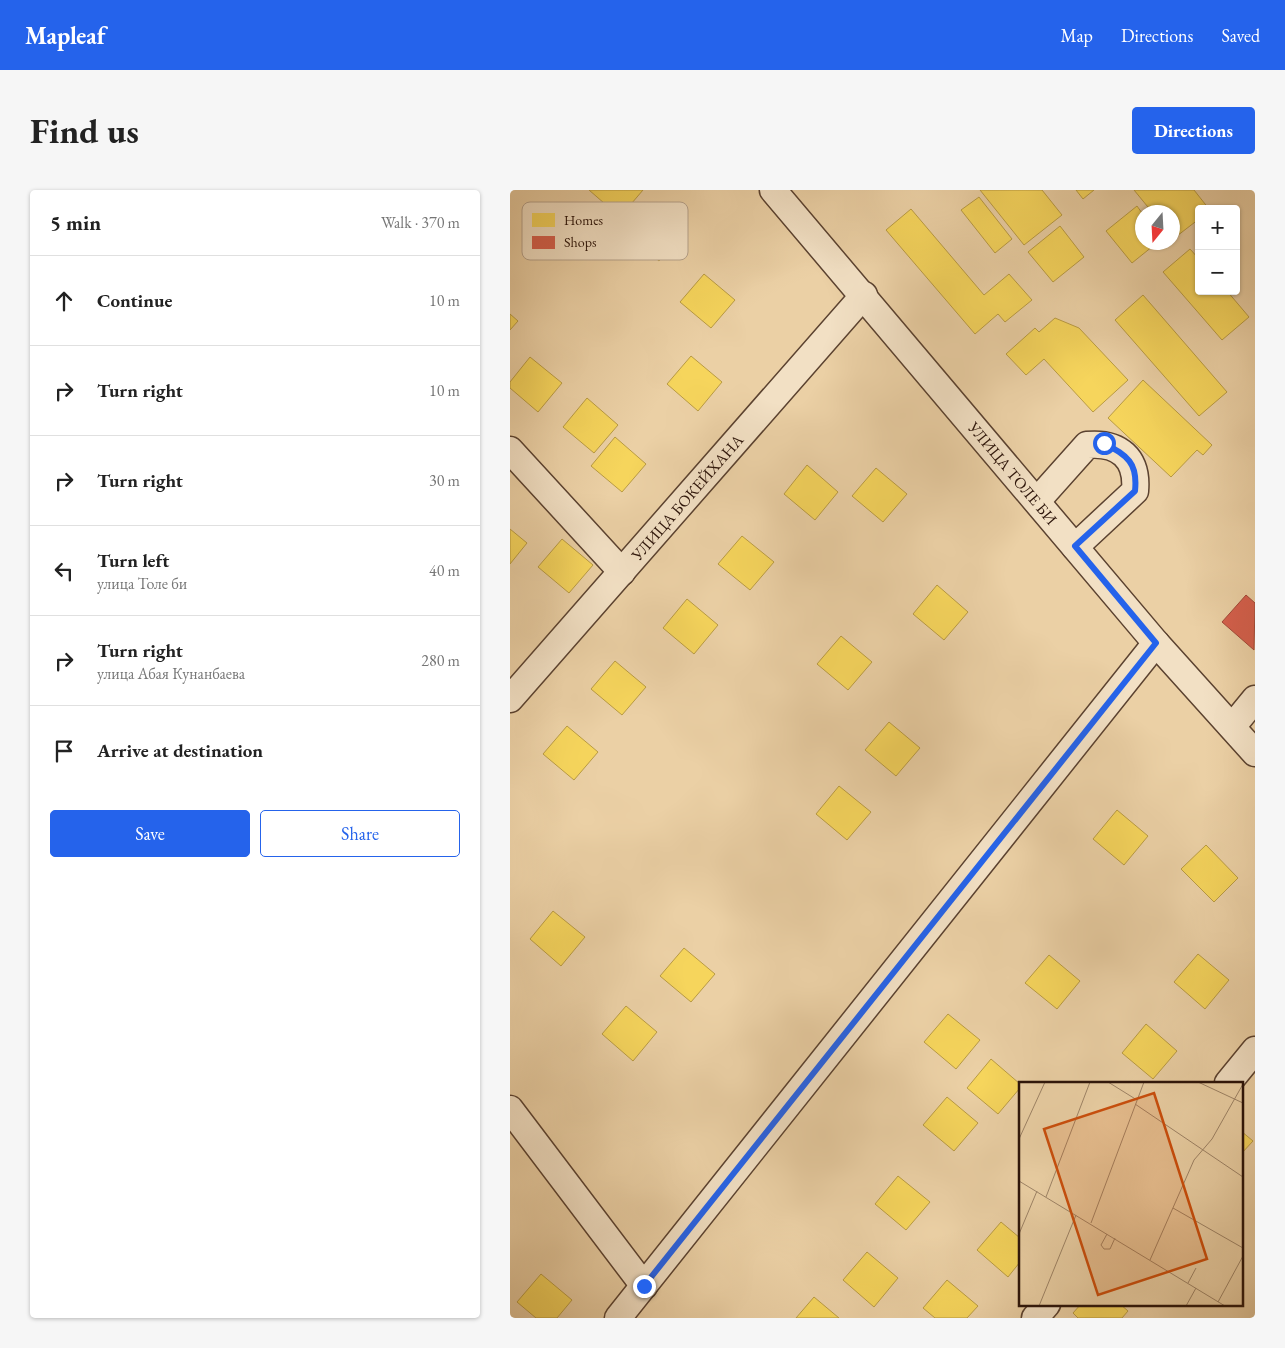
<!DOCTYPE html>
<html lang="en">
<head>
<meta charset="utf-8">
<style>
  body { margin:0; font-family:"EB Garamond",serif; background:#f6f6f6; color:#222 }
  .controls { position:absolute; right:15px; top:15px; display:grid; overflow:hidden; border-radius:5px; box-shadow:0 1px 4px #0004 }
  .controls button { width:45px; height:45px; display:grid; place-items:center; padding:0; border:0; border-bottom:1px solid #e0e0e0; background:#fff; color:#222; font:25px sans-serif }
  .compass { position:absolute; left:625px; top:15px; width:45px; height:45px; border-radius:50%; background:#fff; box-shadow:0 1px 4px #0004; rotate:198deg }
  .stop { position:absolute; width:15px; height:15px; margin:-11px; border:4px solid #2563eb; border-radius:50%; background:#fff }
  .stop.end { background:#2563eb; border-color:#fff; box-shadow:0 1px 5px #0008 }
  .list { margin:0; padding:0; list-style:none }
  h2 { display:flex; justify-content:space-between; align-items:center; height:65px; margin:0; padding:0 20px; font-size:21px }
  h2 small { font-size:16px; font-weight:400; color:#767676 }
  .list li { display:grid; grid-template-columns:32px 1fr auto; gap:15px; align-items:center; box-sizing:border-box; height:90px; padding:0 20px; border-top:1px solid #e0e0e0 }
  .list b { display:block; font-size:19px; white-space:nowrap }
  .list p { margin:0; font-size:16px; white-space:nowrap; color:#767676 }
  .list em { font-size:16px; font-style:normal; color:#767676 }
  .actions { display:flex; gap:10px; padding:15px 20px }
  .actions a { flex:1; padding:11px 0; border:1px solid #2563eb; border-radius:5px; text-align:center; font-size:18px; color:#2563eb }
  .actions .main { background:#2563eb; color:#fff }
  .icon { flex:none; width:28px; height:28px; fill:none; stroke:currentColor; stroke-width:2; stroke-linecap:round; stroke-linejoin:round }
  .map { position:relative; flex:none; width:745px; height:1128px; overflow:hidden; border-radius:5px }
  header { display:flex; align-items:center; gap:30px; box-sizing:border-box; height:70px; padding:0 25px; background:#2563eb; color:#fff }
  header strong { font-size:24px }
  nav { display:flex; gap:28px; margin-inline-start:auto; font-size:18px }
  .intro { display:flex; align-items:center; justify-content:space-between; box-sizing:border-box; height:120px; padding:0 30px }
  h1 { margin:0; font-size:35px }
  .button { padding:12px 22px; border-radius:5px; background:#2563eb; color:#fff; font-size:18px; font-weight:700 }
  main { display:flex; gap:30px; padding:0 30px }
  aside { flex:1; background:#fff; border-radius:5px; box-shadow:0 1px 4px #0004 }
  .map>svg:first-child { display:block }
  .homes { fill:#f6d55c; stroke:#b99b43 }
  .shops { fill:#d6604d; stroke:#a34939 }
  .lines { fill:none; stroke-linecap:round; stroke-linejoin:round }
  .minor-casing { stroke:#5b4230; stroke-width:29 }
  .minor { stroke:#f2e0c4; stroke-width:26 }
  .route { stroke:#2563eb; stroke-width:6 }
  .labels { text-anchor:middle; stroke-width:5; stroke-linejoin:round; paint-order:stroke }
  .street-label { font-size:16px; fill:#2b1309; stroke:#f2e0c4 }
  .inset-road { fill:none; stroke:#9e8467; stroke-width:1 }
  .view { fill:#cc4e0c; fill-opacity:0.15; stroke:#cc4e0c; stroke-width:2.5 }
  .inset-edge { fill:none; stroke:#2b1309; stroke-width:2.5 }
  .key { fill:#f2e0c4; stroke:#b6a28c; stroke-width:1 }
  .key-label { font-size:14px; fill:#2b1309 }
</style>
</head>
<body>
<header>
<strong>Mapleaf</strong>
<nav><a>Map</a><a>Directions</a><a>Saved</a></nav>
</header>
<div class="intro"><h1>Find us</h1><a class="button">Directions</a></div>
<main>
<aside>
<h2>5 min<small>Walk · 370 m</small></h2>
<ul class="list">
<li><svg class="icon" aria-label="ahead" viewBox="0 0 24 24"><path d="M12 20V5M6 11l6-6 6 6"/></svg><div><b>Continue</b></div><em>10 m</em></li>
<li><svg class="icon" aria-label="right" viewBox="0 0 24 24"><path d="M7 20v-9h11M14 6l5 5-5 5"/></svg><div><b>Turn right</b></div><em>10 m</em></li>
<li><svg class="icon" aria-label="right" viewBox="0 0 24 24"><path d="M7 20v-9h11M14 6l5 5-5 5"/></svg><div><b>Turn right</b></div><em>30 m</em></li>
<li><svg class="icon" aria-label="left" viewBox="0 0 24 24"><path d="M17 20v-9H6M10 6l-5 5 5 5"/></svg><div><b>Turn left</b><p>улица Толе би</p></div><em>40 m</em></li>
<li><svg class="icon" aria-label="right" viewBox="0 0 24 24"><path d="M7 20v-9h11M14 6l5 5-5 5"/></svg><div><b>Turn right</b><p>улица Абая Кунанбаева</p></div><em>280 m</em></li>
<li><svg class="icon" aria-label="arrive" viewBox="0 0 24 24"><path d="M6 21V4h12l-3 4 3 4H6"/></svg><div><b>Arrive at destination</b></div></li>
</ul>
<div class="actions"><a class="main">Save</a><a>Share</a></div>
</aside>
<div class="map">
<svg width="745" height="1128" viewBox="0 0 745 1128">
  <rect width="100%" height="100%" fill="#ebd0a5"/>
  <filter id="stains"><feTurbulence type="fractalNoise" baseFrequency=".004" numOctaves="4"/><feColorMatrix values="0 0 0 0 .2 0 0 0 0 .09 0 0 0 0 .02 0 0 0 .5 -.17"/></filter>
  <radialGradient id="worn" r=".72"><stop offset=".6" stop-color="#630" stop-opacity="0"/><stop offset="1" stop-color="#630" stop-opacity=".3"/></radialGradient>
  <g class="homes">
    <polygon points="79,0 133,0 110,27"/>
    <polygon points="470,0 532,0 552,25 514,55"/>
    <polygon points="566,0 584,0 573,9"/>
    <polygon points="624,0 684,0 699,19 689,19 689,29 663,49 662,22 642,22"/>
    <polygon points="469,7 502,49 485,63 451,20"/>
    <polygon points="141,16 172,42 149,71 118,44"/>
    <polygon points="627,16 632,23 632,52 648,52 622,73 596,41"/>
    <polygon points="401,19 474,105 499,84 522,110 495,132 488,124 465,144 376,40"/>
    <polygon points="550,36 574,67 543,92 518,62"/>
    <polygon points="680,59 689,69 689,101 717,101 739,127 712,150 653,82"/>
    <polygon points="194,84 225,110 201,138 170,112"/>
    <polygon points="633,105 717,202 689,226 605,130"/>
    <polygon points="0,124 8,131 0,140"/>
    <polygon points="545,128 569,138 618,190 583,222 534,169 516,185 496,164 525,138 529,142"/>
    <polygon points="181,166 212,192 188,221 157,194"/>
    <polygon points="20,167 52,193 28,222 0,198 0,192"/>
    <polygon points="633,190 702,255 693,265 687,260 661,287 598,228"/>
    <polygon points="77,208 108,235 84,263 53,237"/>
    <polygon points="105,247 136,274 112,302 81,276"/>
    <polygon points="297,275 328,302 305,330 274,304"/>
    <polygon points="366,278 397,304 373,332 342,306"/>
    <polygon points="0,339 17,353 0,374"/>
    <polygon points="232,346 264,372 240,400 208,374"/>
    <polygon points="52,349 83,375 59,403 28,377"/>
    <polygon points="427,395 458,422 434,450 403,424"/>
    <polygon points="177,409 208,435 184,464 153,438"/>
    <polygon points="331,446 362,472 338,500 307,474"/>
    <polygon points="105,471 136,497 112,525 81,499"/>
    <polygon points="379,532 410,558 386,586 355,560"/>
    <polygon points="57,536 88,562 64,590 33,564"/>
    <polygon points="329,596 361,622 337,650 306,624"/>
    <polygon points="607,620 638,646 614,675 583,649"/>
    <polygon points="696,655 728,688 704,712 671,679"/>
    <polygon points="43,721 75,747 51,776 20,749"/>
    <polygon points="174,758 205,784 181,812 150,786"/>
    <polygon points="688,764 719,790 695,819 664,792"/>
    <polygon points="539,765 570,791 547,819 515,793"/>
    <polygon points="116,816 147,842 123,871 92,844"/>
    <polygon points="438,824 470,850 446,879 414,852"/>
    <polygon points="636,834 667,861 643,889 612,863"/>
    <polygon points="481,869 510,894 510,898 488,924 457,898"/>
    <polygon points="437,907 468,933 444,961 413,935"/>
    <polygon points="731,941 743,951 731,964"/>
    <polygon points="388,986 420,1012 396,1040 365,1014"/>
    <polygon points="491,1032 510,1048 510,1072 498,1087 467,1060"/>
    <polygon points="357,1062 388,1088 364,1117 333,1090"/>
    <polygon points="31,1084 62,1110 47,1128 26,1128 7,1112"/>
    <polygon points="437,1090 468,1116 457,1128 425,1128 413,1118"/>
    <polygon points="304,1107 329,1128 286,1128"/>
    <polygon points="571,1114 610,1114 618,1121 612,1128 568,1128 563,1123"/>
  </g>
  <polygon class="shops" points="736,405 745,413 744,460 712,432"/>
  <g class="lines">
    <defs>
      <g id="minor">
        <polyline points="263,0 646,453 745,563"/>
        <polyline points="0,260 112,382"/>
        <path d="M527 311 577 255C609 252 628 268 625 301L565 357"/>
        <polyline points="0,509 354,105"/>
        <polyline points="722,537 745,509"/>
        <polyline points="718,893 745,860"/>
        <polyline points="0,919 134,1096"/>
        <polyline points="108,1128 646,453"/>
        <polyline points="525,1128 537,1114"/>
      </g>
    </defs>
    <use href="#minor" class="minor-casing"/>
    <use href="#minor" class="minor"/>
  </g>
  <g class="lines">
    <path class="route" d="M134 1096 646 453 565 356 625 301C628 272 617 266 594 253"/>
  </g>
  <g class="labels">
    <g class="street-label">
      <text transform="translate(503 283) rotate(50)" y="6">УЛИЦА ТОЛЕ БИ</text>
      <text transform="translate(177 307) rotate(-49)" y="6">УЛИЦА БОКЕЙХАНА</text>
    </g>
  </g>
  <g transform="translate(509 892)">
    <rect width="224" height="224" fill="#ebd0a5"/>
    <path class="inset-road" d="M89 0 118 18M179 0 224 21M116 22 224 95M0 57 26 0M0 99 206 224M27 115 71 0M154 126 224 166M72 141 125 0M0 152 18 109M88 152 82 163 85 167H91L96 156M131 178 175 78 193 57 224 2M169 201 177 186M199 220 224 174M20 224 57 133M167 224 177 206"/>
    <path class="view" d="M135 11 188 177 79 213 25 47Z"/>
    <rect width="224" height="224" class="inset-edge"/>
  </g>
  <rect x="12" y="12" width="166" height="58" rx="8" class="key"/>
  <rect x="22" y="23" width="23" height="14" fill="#f6d55c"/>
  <rect x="22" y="46" width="23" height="13" fill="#d6604d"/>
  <g class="key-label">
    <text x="54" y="35">Homes</text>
    <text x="54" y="57">Shops</text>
  </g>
  <rect width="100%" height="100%" filter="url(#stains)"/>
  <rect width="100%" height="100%" fill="url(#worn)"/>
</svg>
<div class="controls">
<button>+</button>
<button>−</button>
</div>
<svg class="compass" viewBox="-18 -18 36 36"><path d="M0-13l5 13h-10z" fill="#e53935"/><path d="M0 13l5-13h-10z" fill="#767676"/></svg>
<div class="stop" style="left:594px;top:253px"></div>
<div class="stop end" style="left:134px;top:1096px"></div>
</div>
</main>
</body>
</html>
